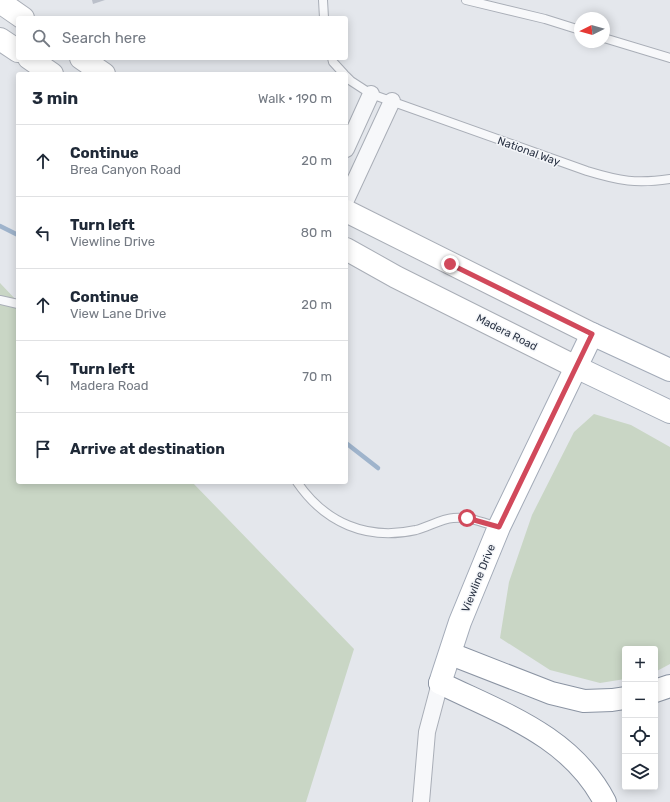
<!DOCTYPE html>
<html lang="en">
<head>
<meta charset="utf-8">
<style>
  body { margin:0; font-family:Rubik,sans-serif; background:#f6f6f7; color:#1f2937 }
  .controls { position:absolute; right:12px; bottom:12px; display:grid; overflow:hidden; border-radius:4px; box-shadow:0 2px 10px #0003 }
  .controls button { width:36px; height:36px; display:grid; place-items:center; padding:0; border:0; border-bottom:1px solid #e0e1e3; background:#fff; color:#1f2937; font:20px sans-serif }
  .compass { position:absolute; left:574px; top:12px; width:36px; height:36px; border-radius:50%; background:#fff; box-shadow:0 2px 10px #0003; rotate:265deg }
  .stop { position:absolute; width:12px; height:12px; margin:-9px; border:3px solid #d1495b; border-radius:50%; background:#fff }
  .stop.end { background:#d1495b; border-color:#fff; box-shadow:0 1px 4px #0008 }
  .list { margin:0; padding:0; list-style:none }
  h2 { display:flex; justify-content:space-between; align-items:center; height:52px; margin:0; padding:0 16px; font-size:17px }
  h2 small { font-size:13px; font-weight:400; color:#747a83 }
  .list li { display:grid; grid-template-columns:26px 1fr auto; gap:12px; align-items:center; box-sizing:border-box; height:72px; padding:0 16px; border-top:1px solid #e0e1e3 }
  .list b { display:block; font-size:15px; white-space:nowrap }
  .list p { margin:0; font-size:13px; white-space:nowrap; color:#747a83 }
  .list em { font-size:13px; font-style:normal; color:#747a83 }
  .icon { flex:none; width:22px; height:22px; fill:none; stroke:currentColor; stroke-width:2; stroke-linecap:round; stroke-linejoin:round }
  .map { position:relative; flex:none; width:670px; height:802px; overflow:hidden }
  .search { position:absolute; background:#fff; box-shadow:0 2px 10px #0003; left:16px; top:16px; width:332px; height:44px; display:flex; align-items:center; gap:10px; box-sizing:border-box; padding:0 14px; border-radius:4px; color:#747a83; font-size:15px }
  .panel { position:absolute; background:#fff; box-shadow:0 2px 10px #0003; left:16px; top:72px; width:332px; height:412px; border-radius:4px }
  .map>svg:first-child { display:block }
  .green { fill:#c9d6c5 }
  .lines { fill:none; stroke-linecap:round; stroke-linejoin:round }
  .stream { stroke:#9fb4cc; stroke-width:4.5 }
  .building { fill:#bbc0ca; filter:url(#shadow) }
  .lane-casing { stroke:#a9aeb7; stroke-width:10 }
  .street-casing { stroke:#a9aeb7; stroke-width:18 }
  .secondary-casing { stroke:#a9aeb7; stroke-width:24 }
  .primary-casing { stroke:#a3abb8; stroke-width:24 }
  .highway-casing { stroke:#8b94a3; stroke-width:24 }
  .lane { stroke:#f7f8fa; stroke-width:8 }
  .street { stroke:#f7f8fa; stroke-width:16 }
  .secondary { stroke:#fff; stroke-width:22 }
  .primary { stroke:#fff; stroke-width:22 }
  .highway { stroke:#fff; stroke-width:22 }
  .route { stroke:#d1495b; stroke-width:5 }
  .labels { text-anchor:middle; stroke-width:3; stroke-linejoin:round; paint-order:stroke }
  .street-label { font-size:11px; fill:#2b3445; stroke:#f4f6f9 }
</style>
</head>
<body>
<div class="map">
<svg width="670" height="802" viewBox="0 0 670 802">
  <defs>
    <filter id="shadow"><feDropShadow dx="3.5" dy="-3.5" stdDeviation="1" flood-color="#0004"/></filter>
  </defs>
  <rect width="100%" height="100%" fill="#e4e7ec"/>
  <g class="green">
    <polygon points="0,283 18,302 18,482 192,482 354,649 306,802 0,802"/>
    <polygon points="594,414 631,425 670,447 670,664 655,672 655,649 625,649 625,679 600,683 550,670 500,638 509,582 532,515 574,432"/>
  </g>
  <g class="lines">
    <g class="stream">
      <polyline points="0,226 18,235"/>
      <polyline points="346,443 378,468"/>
    </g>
  </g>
  <polygon class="building" points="92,0 105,0 93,4"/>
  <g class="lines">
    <defs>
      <g id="lane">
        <polyline points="323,0 324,18"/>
        <polyline points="466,0 545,19 580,30"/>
        <polyline points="604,38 670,58"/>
        <polyline points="332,58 333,62 344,74"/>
        <path d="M346 76 351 81 371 94 587 171C620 181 636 184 670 179"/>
        <polyline points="0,300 18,304"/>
        <path d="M297 482C325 523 367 541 416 530 428 527 441 519 453 518 469 516 484 523 498 527"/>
      </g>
      <g id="street">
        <polyline points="346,149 371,94"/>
        <polyline points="346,200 392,101"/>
        <polyline points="421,802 427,732 440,683"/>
      </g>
      <g id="secondary">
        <polyline points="0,2 23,18"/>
        <polyline points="0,39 18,51"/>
        <polyline points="29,58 52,74"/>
        <polyline points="81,58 104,74"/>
        <polyline points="346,211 592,334"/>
        <polyline points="346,249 396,277 576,367"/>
      </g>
      <g id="primary">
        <polyline points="576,367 670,412"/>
        <polyline points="440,683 460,622 499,527 592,334 670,370"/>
      </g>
      <g id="highway">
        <polyline points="451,654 551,693 584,701 612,700 625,698"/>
        <path d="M440 683C503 714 571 736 605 802"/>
        <polyline points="655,691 670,686"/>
      </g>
    </defs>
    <use href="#lane" class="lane-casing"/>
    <use href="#street" class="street-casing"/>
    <use href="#secondary" class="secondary-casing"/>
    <use href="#primary" class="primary-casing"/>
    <use href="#highway" class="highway-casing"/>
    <use href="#lane" class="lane"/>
    <use href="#street" class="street"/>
    <use href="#secondary" class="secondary"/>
    <use href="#primary" class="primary"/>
    <use href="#highway" class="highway"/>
  </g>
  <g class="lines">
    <polyline class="route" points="450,264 592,334 499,527 467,518"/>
  </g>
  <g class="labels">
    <g class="street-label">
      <text transform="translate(529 151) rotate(20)" y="4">National Way</text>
      <text transform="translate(507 332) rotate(27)" y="4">Madera Road</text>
      <text transform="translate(478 578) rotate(-68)" y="4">Viewline Drive</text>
    </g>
  </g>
</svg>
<div class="controls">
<button>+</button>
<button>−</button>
<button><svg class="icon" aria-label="locate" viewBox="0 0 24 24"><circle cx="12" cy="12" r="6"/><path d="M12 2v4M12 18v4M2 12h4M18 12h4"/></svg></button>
<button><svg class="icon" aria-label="layers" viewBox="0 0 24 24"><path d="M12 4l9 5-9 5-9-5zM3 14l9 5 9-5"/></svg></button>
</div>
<svg class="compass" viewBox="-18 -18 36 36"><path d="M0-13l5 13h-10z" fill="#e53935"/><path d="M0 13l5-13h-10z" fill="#747a83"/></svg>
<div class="stop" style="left:467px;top:518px"></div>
<div class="stop end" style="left:450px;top:264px"></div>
<div class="search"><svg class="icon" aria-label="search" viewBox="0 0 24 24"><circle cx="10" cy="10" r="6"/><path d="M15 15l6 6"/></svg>Search here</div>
<section class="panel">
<h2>3 min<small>Walk · 190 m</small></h2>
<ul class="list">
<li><svg class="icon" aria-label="ahead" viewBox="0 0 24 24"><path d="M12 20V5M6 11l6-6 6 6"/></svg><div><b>Continue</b><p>Brea Canyon Road</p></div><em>20 m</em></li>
<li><svg class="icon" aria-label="left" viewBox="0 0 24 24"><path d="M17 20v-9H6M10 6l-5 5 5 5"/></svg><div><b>Turn left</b><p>Viewline Drive</p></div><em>80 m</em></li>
<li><svg class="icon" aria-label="ahead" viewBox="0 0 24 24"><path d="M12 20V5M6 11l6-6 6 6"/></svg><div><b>Continue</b><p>View Lane Drive</p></div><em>20 m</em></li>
<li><svg class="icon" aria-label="left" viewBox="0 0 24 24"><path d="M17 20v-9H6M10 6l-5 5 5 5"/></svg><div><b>Turn left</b><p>Madera Road</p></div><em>70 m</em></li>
<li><svg class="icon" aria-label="arrive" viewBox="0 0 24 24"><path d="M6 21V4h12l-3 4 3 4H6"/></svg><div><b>Arrive at destination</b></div></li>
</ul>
</section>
</div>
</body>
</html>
